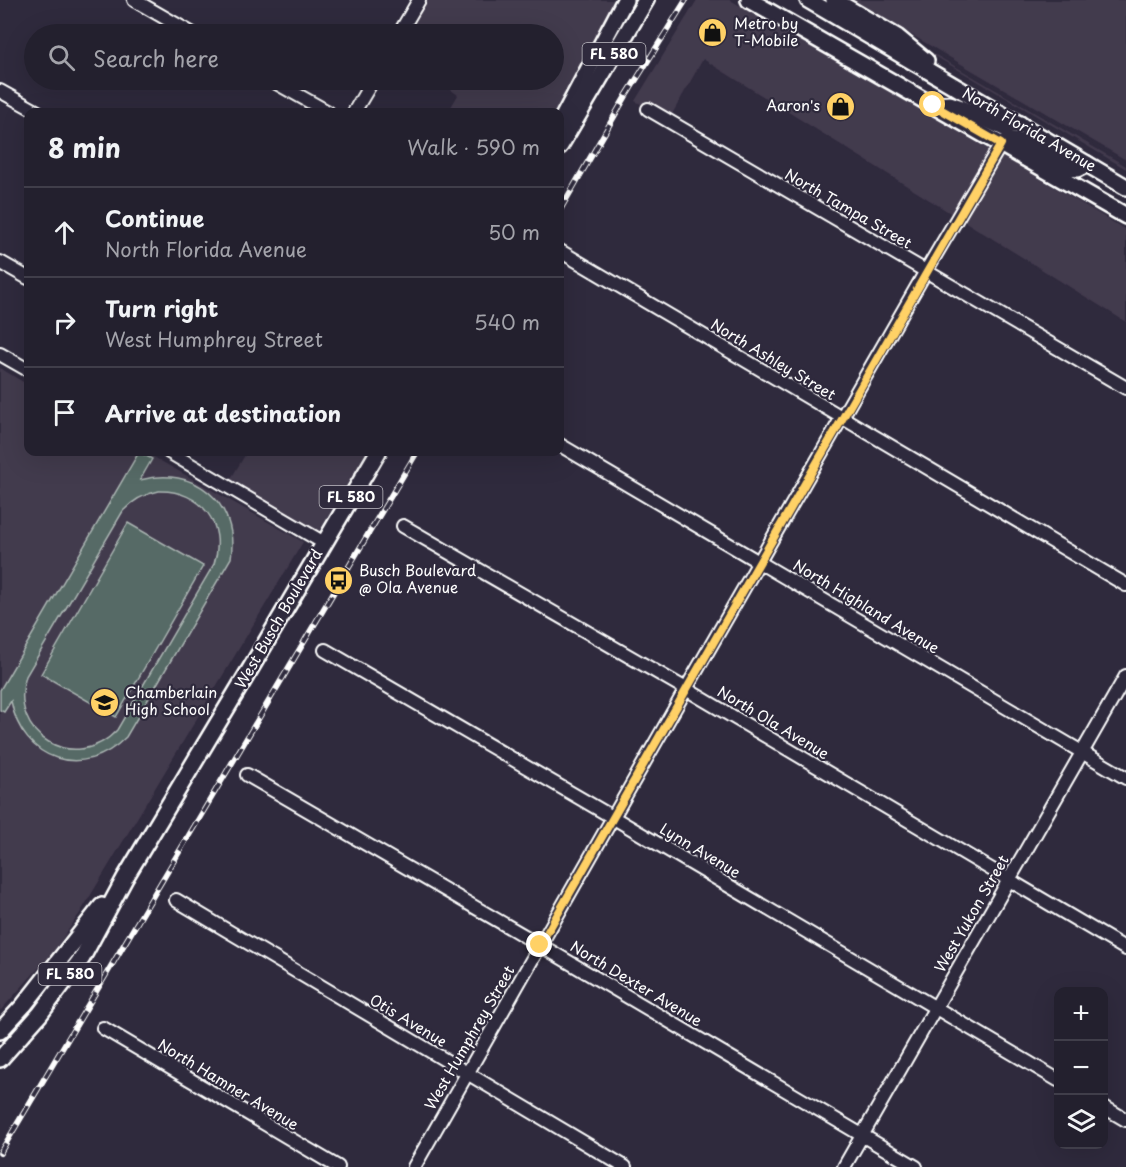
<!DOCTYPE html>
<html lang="en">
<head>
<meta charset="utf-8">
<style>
  body { margin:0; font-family:"Playpen Sans",sans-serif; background:#2f2d3a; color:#f1f3f6 }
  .controls { position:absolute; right:18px; bottom:18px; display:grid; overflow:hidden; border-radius:12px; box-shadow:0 6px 24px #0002 }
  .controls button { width:54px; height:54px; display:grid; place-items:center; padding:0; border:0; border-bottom:2px solid #403e4a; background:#23202e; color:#f1f3f6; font:30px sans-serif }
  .stop { position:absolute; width:18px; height:18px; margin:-14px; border:4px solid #ffd166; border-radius:50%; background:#fff }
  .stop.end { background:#ffd166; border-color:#fff; box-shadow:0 2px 6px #0008 }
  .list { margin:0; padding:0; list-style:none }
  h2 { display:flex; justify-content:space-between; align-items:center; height:78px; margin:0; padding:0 24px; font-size:26px }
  h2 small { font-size:20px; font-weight:400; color:#a3a3aa }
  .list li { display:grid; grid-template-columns:39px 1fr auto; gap:18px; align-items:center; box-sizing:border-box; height:90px; padding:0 24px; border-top:2px solid #403e4a }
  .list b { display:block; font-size:22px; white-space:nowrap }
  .list p { margin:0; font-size:20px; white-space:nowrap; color:#a3a3aa }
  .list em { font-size:20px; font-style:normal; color:#a3a3aa }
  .icon { flex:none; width:33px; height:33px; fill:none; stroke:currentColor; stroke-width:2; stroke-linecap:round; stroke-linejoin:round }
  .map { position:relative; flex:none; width:1126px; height:1167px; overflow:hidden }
  .search { position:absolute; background:#23202e; box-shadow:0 6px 24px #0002; left:24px; top:24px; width:540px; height:66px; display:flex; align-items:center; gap:15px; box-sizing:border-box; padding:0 21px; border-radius:33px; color:#a3a3aa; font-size:22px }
  .panel { position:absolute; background:#23202e; box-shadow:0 6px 24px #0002; left:24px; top:108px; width:540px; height:348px; border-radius:12px }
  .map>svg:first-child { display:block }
  .built { fill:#433a4e }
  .green { fill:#566b66; stroke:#aab5b2; stroke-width:1.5; fill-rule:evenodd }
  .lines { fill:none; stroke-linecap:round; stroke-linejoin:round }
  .minor-casing { stroke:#fff; stroke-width:16 }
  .major-casing { stroke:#fff; stroke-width:20 }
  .minor { stroke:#2f2a3d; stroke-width:12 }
  .major { stroke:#2f2a3d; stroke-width:15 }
  .rail-casing { stroke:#fff; stroke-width:6 }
  .rail { stroke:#2f2a3d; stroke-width:4; stroke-dasharray:11; stroke-linecap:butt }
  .route { stroke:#ffd166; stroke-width:8 }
  .labels { text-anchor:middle; stroke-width:4.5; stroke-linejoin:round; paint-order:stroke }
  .shield { fill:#2f2a3d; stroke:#c1bfc5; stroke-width:1.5 }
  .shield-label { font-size:14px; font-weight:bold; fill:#fff }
  .poi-label { font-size:15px; fill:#fff; stroke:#2f2a3d; text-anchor:start }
  .street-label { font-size:15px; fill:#fff; stroke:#2f2a3d }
</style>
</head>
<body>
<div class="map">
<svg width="1126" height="1167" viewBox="0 0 1126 1167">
  <rect width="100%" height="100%" fill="#2f2a3d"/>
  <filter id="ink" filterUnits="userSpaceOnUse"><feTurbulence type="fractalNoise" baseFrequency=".0167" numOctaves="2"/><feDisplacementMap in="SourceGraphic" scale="12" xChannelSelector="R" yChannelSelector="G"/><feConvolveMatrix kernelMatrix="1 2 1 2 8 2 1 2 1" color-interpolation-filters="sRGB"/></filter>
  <g filter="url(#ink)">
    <g class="built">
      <polygon points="426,0 617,0 557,112 448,112 458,95 437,80 554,80 554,34 407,34"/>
      <polygon points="697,0 730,0 990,150 952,214 703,59 671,116 646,101 643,105 635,101"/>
      <polygon points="853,0 1126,0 1126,160 956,61"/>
      <polygon points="910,40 1126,166 1126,169 928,52"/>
      <polygon points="1002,156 1126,230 1126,322 964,221"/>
      <polygon points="0,368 28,385 28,452 145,452 303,542 80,913 53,952 0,1011"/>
      <polygon points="247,452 366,452 318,533 230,480"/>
    </g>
    <g class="green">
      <path d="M139 452 152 459 140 480C194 465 239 502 231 558L126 737C83 781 22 761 11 701L4 712 0 710V690ZM159 491C201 490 227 524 214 564L117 730C75 775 7 735 26 676L123 511C133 500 144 494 159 491Z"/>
      <polygon points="128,523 203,566 116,717 41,674"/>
    </g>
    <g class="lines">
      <defs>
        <g id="minor">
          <polyline points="134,0 193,34"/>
          <polyline points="399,34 419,0"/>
          <polyline points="271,80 328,112"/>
          <polyline points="0,91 38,112"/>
          <polyline points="648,109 1126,388"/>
          <polyline points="354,112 373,80"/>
          <polyline points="560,251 1126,585"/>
          <polyline points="0,262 28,278"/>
          <polyline points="0,354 28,370"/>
          <polyline points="560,445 1126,778"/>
          <polyline points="169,452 324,543"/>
          <polyline points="403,526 686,689 1126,949"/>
          <polyline points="325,650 614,818 1058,1080"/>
          <polyline points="247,775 540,945 916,1167"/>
          <polyline points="176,900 625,1167"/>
          <polyline points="103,1028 338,1167"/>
          <polyline points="1104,1107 1126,1120"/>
          <polyline points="414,1167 686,689 926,271 1001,144"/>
          <polyline points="844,1167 1126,676"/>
        </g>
        <g id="major">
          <polyline points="749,0 1126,216"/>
          <polyline points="808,0 1126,187"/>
          <polyline points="834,0 897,37 926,61"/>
          <polyline points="933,105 950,104 962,108 1004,128 1020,124"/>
          <polyline points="560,123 625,0"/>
          <path d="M1001 144C1008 140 1016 140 1024 142L1070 168 1077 169 1087 164"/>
          <polyline points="560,146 646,0"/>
          <polyline points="0,1031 24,1005 102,906"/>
          <polyline points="0,1059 40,1014 82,958 125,878 252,666 378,452"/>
        </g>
      </defs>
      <use href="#minor" class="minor-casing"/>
      <use href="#major" class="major-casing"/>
      <use href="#minor" class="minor"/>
      <use href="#major" class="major"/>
      <defs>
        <g id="rail">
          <polyline points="560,210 626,96 686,0"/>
          <polyline points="0,1153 417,452"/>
        </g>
      </defs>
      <use href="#rail" class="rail-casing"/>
      <use href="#rail" class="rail"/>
    </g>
  </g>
  <g class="lines" filter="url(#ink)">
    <path class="route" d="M540 945C694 678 845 410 1001 144L933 105"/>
  </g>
  <defs>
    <symbol id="shop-disc" viewBox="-11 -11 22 22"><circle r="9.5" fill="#ffd166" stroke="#2f2a3d"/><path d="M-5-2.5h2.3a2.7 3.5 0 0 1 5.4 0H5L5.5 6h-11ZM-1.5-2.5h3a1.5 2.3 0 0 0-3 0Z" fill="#111"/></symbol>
    <symbol id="bus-disc" viewBox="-11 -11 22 22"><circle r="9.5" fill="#ffd166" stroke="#2f2a3d"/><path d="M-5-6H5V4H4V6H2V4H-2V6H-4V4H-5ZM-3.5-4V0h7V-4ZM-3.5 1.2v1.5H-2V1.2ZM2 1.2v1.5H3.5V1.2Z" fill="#111"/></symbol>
    <symbol id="school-disc" viewBox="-11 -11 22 22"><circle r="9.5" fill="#ffd166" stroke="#2f2a3d"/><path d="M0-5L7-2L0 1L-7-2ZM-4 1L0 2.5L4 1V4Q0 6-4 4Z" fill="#111"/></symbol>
  </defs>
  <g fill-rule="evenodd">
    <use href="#shop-disc" x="696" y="16" width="33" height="33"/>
    <use href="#shop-disc" x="824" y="90" width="33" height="33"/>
    <use href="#bus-disc" x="322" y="564" width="33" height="33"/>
    <use href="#school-disc" x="88" y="686" width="33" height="33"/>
  </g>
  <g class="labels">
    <g class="shield">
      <rect x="582.5" y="43" width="63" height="22" rx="4.5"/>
      <rect x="319.5" y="486" width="63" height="22" rx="4.5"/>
      <rect x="38.5" y="963" width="63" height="22" rx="4.5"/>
    </g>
    <g class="shield-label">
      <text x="614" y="59">FL 580</text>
      <text x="351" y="502">FL 580</text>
      <text x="70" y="979">FL 580</text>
    </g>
    <g class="poi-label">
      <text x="734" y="29">Metro by<tspan x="734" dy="17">T-Mobile</tspan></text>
      <text x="820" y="111" text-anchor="end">Aaron's</text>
      <text x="359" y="576">Busch Boulevard<tspan x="359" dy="17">@ Ola Avenue</tspan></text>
      <text x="125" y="698">Chamberlain<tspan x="125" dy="17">High School</tspan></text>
    </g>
    <g class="street-label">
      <text transform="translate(1029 130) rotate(30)" y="5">North Florida Avenue</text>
      <text transform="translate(848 209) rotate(30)" y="5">North Tampa Street</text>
      <text transform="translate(773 360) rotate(31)" y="5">North Ashley Street</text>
      <text transform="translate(866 607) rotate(31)" y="5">North Highland Avenue</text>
      <text transform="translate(279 619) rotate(-60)" y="5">West Busch Boulevard</text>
      <text transform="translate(773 723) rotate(31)" y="5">North Ola Avenue</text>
      <text transform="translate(700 851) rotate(31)" y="5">Lynn Avenue</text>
      <text transform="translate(972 914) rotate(-60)" y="5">West Yukon Street</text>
      <text transform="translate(636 984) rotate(31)" y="5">North Dexter Avenue</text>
      <text transform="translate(408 1021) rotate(31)" y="5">Otis Avenue</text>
      <text transform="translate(470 1038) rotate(-60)" y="5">West Humphrey Street</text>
      <text transform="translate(228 1085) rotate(31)" y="5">North Hamner Avenue</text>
    </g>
  </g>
</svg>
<div class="controls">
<button>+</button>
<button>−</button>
<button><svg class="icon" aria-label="layers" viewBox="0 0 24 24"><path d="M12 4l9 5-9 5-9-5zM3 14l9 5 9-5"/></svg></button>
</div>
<div class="stop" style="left:933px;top:105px"></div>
<div class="stop end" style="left:540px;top:945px"></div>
<div class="search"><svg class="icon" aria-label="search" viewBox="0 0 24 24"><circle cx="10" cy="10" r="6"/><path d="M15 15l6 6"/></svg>Search here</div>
<section class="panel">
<h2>8 min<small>Walk · 590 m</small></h2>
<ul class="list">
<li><svg class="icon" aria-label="ahead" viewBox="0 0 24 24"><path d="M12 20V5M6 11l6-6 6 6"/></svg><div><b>Continue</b><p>North Florida Avenue</p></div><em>50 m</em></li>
<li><svg class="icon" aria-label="right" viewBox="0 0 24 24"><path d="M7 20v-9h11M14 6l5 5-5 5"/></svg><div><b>Turn right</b><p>West Humphrey Street</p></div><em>540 m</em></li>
<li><svg class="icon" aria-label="arrive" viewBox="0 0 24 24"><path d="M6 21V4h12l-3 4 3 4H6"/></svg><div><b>Arrive at destination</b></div></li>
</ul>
</section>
</div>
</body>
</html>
